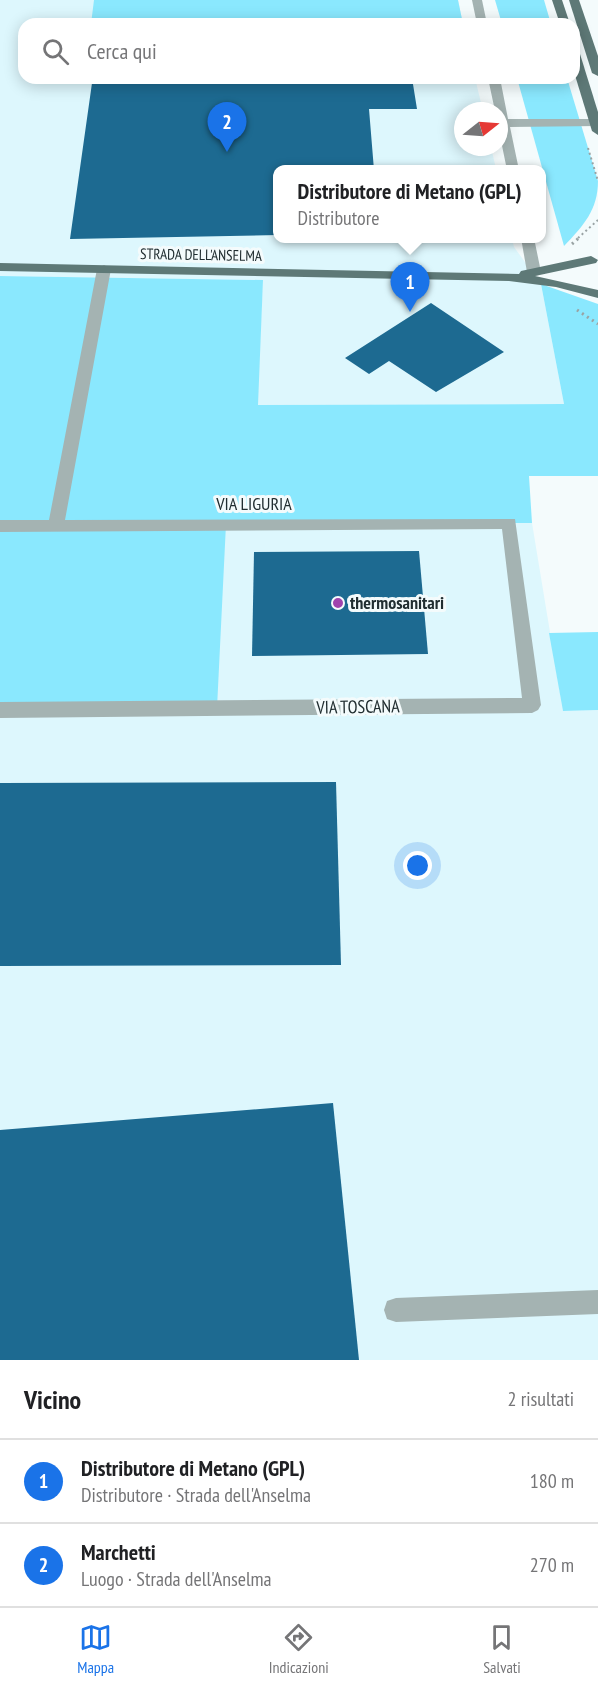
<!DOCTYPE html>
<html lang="it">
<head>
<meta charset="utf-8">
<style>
  body { margin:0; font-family:"PT Sans Narrow",sans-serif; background:#f6f6f6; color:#202124 }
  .compass { position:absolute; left:454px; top:102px; width:54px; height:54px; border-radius:50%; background:#fff; box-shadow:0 3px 15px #0003; rotate:73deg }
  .you { position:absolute; left:418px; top:866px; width:21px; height:21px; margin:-15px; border:4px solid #fff; border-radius:50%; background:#1a73e8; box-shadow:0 0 0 9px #1a73e833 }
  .badge { display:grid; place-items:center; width:39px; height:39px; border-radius:50%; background:#1a73e8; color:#fff; font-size:20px; font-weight:700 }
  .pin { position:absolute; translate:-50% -50px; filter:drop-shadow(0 2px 3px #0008) }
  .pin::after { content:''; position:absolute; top:32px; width:21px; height:18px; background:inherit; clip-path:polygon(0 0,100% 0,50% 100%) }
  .popup { position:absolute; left:273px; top:165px; width:273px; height:78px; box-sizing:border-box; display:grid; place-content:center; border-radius:12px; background:#fff; filter:drop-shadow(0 2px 4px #0005); font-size:20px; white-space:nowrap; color:#757577 }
  .popup b { font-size:22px; color:#202124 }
  .popup::after { content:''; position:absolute; left:50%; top:100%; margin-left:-12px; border:12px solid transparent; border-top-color:#fff }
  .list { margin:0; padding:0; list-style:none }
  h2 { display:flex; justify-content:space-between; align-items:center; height:78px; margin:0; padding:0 24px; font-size:26px }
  h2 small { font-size:20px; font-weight:400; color:#757577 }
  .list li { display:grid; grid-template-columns:39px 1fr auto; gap:18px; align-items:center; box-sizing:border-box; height:84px; padding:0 24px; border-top:2px solid #e0e0e0 }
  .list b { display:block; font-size:22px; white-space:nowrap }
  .list p { margin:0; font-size:20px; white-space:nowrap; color:#757577 }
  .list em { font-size:20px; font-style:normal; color:#757577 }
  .icon { flex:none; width:33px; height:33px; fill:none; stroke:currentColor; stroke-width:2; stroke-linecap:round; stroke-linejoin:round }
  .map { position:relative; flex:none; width:598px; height:1360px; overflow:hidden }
  .search { position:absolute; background:#fff; box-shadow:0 3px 15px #0003; left:18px; right:18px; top:18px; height:66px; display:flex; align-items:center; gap:15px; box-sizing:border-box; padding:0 21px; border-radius:18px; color:#757577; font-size:22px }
  .sheet { height:246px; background:#fff }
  nav { display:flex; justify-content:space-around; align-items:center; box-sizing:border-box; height:84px; border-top:2px solid #e0e0e0; background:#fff; font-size:16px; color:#757577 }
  nav a { display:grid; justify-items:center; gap:3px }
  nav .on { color:#1a73e8 }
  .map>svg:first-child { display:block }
  .built { fill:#ddf7fd }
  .green { fill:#8ae8fe }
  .building { fill:#1d6a91 }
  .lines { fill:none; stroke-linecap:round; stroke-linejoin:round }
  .path-far1 { stroke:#99a3a4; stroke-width:2; stroke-dasharray:2 3; stroke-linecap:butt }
  .path { stroke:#99a3a4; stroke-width:3; stroke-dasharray:2 4; stroke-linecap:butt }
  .minor { fill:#a4b3b2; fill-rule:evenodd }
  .major { fill:#5e7977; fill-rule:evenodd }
  .poi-dot { fill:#a043ad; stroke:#f4fbfc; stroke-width:2 }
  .labels { text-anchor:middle; stroke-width:6; stroke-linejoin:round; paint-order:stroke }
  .far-street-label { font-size:15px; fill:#212e31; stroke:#f4fbfc }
  .street-label { font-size:18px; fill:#212e31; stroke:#f4fbfc }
  .poi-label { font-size:18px; font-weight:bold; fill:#212e31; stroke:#f4fbfc; text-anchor:start }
</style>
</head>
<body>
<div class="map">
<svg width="598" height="1360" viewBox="0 0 598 1360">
  <rect width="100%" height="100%" fill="#f4fbfc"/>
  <g class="built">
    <polygon points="0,0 458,0 463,24 24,24 24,78 475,78 483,111 463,111 463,147 491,147 496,169 278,170 278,238 512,239 514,247 541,284 564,404 257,405 263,280 0,276"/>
    <polygon points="532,523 563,711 598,710 598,1360 0,1360 0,714 226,524"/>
  </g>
  <g class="green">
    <polygon points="94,0 458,0 463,24 91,24"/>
    <polygon points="495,0 544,0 551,24 502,24"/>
    <path d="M517 78H567L598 181C598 210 583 226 564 246Z"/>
    <polygon points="0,276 263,280 258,405 564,404 541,284 598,304 598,476 529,476 532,523 226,524 217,708 0,714"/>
    <polygon points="598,632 598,710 563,711 549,633"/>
  </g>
  <g class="building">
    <polygon points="161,78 298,78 298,80 412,78 417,109 369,109 374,170 278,170 278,235 70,239 92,83 161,82"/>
    <polygon points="431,303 504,352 436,392 389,361 369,374 345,358"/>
    <polygon points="419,551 428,654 252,656 254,552"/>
    <polygon points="336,782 341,965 0,966 0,783"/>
    <polygon points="333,1103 359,1360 0,1360 0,1130"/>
  </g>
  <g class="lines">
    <g class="path-far1">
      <polyline points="588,148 598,181"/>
      <polyline points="578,238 598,220"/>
    </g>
    <g class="path">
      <polyline points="572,244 580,237"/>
      <polyline points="577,310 598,324"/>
    </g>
    <g class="minor">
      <polygon points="472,0 482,0 487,24 477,24"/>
      <polygon points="488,78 500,78 508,119 595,119 598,120 598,126 510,127 519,170 507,170 499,131 499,111 495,111"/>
      <polygon points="521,238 534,238 541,272 539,275 534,276 527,272"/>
      <polygon points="104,265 111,269 65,520 515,519 541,705 538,710 532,713 0,718 0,702 522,698 502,529 0,532 0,520 49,520 97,269"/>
      <polygon points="598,1290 598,1314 396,1322 387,1319 384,1310 387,1301 396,1298"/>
    </g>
    <g class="major">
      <polygon points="552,0 562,0 570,24 560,24"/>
      <polygon points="569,0 579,0 598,56 598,76 592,73"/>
      <polygon points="574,51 580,54 598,112 598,135 592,131 574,72"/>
      <polygon points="591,256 598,260 596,263 535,276 598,290 598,298 556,287 509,281 0,271 0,263 519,274 521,271"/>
    </g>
  </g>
  <circle class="poi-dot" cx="338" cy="603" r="6"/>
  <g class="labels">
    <g class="far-street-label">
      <text transform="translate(201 255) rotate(1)" y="5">STRADA DELL'ANSELMA</text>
    </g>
    <g class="street-label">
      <text x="254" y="510">VIA LIGURIA</text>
      <text transform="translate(358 707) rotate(-1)" y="6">VIA TOSCANA</text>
    </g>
    <g class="poi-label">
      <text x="350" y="609">thermosanitari</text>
    </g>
  </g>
</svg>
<svg class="compass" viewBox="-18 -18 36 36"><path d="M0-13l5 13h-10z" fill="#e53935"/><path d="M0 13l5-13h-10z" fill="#757577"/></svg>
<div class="you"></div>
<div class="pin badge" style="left:410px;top:312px">1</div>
<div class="popup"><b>Distributore di Metano (GPL)</b>Distributore</div>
<div class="pin badge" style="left:227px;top:152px">2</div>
<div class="search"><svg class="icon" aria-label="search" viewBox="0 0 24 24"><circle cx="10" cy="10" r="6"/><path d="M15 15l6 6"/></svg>Cerca qui</div>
</div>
<section class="sheet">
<h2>Vicino<small>2 risultati</small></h2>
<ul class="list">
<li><span class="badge">1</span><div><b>Distributore di Metano (GPL)</b><p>Distributore · Strada dell'Anselma</p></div><em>180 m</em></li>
<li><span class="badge">2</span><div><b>Marchetti</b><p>Luogo · Strada dell'Anselma</p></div><em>270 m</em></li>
</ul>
</section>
<nav>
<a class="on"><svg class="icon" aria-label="map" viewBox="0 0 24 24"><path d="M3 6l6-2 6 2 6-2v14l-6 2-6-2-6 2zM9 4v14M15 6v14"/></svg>Mappa</a>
<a><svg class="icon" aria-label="directions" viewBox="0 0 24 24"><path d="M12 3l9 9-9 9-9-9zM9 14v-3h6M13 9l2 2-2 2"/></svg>Indicazioni</a>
<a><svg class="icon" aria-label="saved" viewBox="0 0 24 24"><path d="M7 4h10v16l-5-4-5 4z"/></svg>Salvati</a>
</nav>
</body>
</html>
